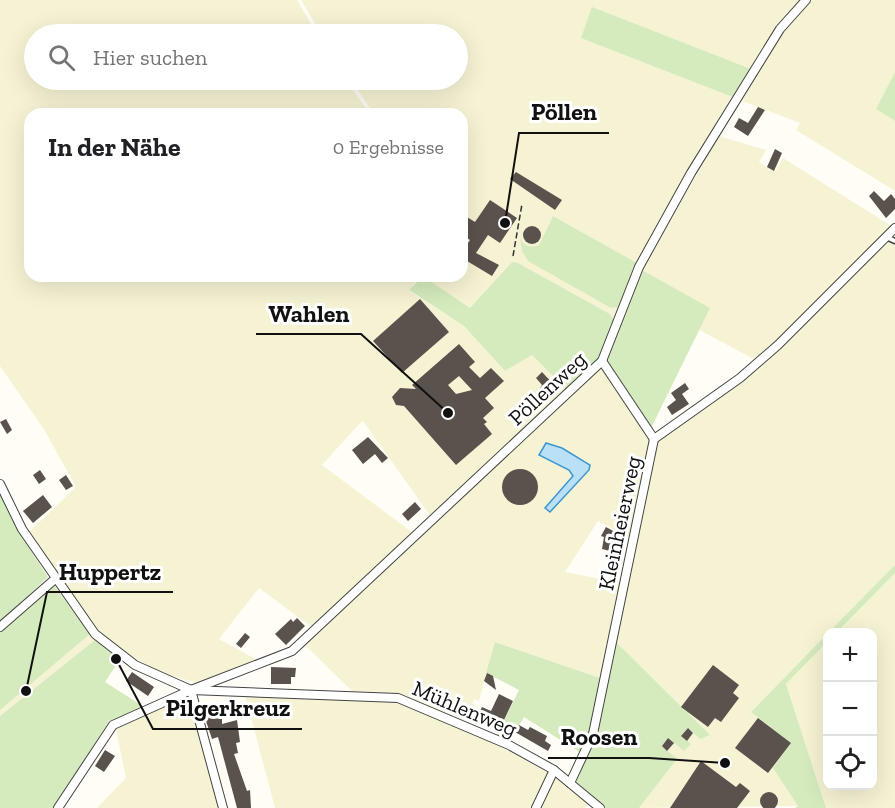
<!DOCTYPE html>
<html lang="de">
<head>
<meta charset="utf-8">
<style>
  body { margin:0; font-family:"Zilla Slab",serif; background:#f2f2f2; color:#202124 }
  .controls { position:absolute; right:18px; bottom:18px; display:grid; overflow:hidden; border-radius:12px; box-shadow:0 6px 24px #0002 }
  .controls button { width:54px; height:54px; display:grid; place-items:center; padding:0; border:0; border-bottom:2px solid #e0e0e0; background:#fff; color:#202124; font:30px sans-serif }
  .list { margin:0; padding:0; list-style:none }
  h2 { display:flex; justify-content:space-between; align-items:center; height:78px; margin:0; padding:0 24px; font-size:26px }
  h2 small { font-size:20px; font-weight:400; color:#757577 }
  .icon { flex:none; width:33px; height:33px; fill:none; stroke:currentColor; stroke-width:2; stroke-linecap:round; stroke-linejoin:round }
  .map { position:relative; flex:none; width:895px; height:808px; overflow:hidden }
  .search { position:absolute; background:#fff; box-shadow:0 6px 24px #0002; left:24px; top:24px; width:444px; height:66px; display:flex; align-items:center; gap:15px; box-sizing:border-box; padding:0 21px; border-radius:33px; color:#757577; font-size:22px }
  .panel { position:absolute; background:#fff; box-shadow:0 6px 24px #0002; left:24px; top:108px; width:444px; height:174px; border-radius:18px }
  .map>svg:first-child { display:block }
  .farmland { fill:#f6f3d4; fill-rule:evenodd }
  .green { fill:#d5ebbd }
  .water { fill:#b9e0f7; stroke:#3f96cf; stroke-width:1.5 }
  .building { fill:#5a524d; fill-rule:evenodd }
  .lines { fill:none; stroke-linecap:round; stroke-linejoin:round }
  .lane-casing { stroke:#444; stroke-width:7 }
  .street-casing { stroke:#444; stroke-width:10 }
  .path { stroke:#333; stroke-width:1.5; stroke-dasharray:6 3; stroke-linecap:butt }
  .lane { stroke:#fff; stroke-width:4 }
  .street { stroke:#fff; stroke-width:8 }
  .labels { text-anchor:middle; stroke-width:6; stroke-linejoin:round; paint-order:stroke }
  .street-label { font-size:22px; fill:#111; stroke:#fff }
  .leader { fill:none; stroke:#111; stroke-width:2 }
  .callout-dot { fill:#111; stroke:#fff; stroke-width:2 }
  .callout-label { font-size:24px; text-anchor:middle; font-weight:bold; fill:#111; stroke:#fff; stroke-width:6; stroke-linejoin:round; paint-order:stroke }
</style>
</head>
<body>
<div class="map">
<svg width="895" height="808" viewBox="0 0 895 808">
  <rect width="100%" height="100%" fill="#fffdf5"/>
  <g class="farmland">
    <polygon points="0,0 297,0 317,34 34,34 34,80 346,80 370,114 30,114 30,276 420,276 409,291 464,326 505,371 532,355 567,390 431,517 363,421 361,422 322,465 413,533 313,628 259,588 219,639 259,661 201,684 162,673 117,648 97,628 80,607 29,532 76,487 45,431 0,366"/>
    <polygon points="301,0 801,0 776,28 751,69 592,8 582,38 735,98 637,263 553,216 539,245 531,247 524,245 521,240 522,251 619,307 614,320 610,314 518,263 470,308 423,276 462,276 462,114 374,114 351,80 458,80 458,34 321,34"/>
    <polygon points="811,0 895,0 895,72 876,109 895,121 895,191 796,130 800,123 742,101 782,32"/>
    <polygon points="719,136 766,150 759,162 775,172 783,158 893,227 756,360 699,330 709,308 642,270"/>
    <polygon points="886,240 895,244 895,565 751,712 791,743 798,806 639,808 677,759 662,746 668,738 681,736 688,727 687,712 615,641 656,443 741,381"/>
    <path d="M603 366 650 440 630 538 598 521 565 572 621 583 603 679 495 642 479 701 474 699 467 721 398 694 352 691 305 645ZM539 455 589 471 545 508 573 476 569 470Z"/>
    <polygon points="895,573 895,808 826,808 786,684 827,642 828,786 872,786 872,632 837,632"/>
    <polygon points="90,634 95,640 0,716 0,710"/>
    <polygon points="190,694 220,808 97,808 126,778 116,729"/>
    <polygon points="245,695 396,702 469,730 549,773 533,808 275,808"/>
    <polygon points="554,775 588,804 585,808 538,808"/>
  </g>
  <g class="green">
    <polygon points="592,7 751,69 735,98 581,38"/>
    <polygon points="895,72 895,121 876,109"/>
    <path d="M553 216 637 263 619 307 611 308 528 261 522 251 520 238C525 247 530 248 539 245Z"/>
    <polygon points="512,262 518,263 610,314 614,320 598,361 567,390 532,355 505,371 464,326 409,290 423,276 470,308"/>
    <polygon points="642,270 710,308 651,428 606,360"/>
    <polygon points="0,492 22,537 48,577 0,622"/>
    <polygon points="895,565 895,573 837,632 829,632"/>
    <polygon points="54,585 90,634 0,710 0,630"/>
    <polygon points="827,634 827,642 786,684 826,808 795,808 798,806 773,768 791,743 751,712"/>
    <polygon points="95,640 120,659 105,682 144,707 109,721 54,808 0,808 0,716"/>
    <polygon points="615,641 710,735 700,739 688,728 681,736 691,744 684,751 668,738 662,746 677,759 639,808 605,808 574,782 595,734"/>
    <polygon points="495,642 603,679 591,731 581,753 524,717 510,741 497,735 519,690 486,673"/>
  </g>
  <polygon class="water" points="546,443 562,448 590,465 589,470 550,512 545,508 573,476 569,470 539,455"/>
  <g class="building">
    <polygon points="758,107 765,110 748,136 734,127 739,118 748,123"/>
    <polygon points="775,149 782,153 774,171 767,167"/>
    <polygon points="516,172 562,200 555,210 510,179"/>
    <polygon points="874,191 884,201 891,194 895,199 895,209 886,218 869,196"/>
    <polygon points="490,200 517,218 500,243 488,235 476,253 499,265 492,276 462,258 462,252 470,240 462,235 462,214 475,222"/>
    <circle cx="532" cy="235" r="9"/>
    <polygon points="420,299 449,332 402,373 373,341"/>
    <path d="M459 344 475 362 469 367 480 378 491 368 504 381 485 398 494 408 483 418 487 422 484 424 492 434 456 465 404 406 396 405 392 397 400 388 416 389 412 385ZM459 376 472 390 456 394 448 385Z"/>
    <polygon points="542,372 556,387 545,398 538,392 542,385 536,378"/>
    <polygon points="685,383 689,389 682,394 689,404 672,415 667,407 676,400 671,393"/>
    <polygon points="6,419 12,430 7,434 0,422"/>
    <polygon points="368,437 388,458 382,463 375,454 363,464 352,450"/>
    <circle cx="520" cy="487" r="18"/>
    <polygon points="40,470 46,479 39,484 33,475"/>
    <polygon points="66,475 73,486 66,490 59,480"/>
    <polygon points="43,495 52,507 33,523 23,511"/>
    <polygon points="415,502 421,509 408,521 402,514"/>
    <polygon points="606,527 615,532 613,538 625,542 622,554 602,549 604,537 601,536"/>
    <polygon points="297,618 305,626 286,645 275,634 291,619 293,622"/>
    <polygon points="245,633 250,637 241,648 236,644"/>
    <polygon points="713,665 739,685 733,693 739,698 721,722 715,718 708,727 681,707"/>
    <polygon points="271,667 296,668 295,677 291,677 291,684 271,684"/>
    <polygon points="132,672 154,687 148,696 126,681"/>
    <polygon points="487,673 493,676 496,690 484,681"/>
    <polygon points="499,694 513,701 504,720 501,719 497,728 476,719 482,707 491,711"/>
    <polygon points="207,709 217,709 216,713 222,714 222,724 237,720 240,742 236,743 238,753 234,754 247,791 250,790 251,808 237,808 218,737 212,739 206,721"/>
    <polygon points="758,718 791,743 768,773 735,748"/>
    <polygon points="519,725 528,730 530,727 547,736 545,741 551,745 548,751 515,732"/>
    <polygon points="688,728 693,733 687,741 681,736"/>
    <polygon points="668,738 674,743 667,751 662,746"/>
    <polygon points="105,750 115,756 104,772 95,766"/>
    <polygon points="701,761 736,787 740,783 750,791 737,808 670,808"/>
    <circle cx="769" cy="801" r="9"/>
  </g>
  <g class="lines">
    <defs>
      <polyline id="lane" points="886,237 895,241"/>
      <g id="street">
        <polyline points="602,361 654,439"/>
        <polyline points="0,484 22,529 95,634 135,665 191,690 398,698 509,745 554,770 600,808"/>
        <polyline points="0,627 55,579"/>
        <polyline points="191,690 223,808"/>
        <polyline points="570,783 593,734 654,439 740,378 778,345 895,228"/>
        <polyline points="58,808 113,725 191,690 292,651 602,361 639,267 691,173 780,29 806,0"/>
        <polyline points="536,808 554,770"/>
      </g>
    </defs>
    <use href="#lane" class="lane-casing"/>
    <use href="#street" class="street-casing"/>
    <polyline class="path" points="513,256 522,204"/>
    <use href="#lane" class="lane"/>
    <use href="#street" class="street"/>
  </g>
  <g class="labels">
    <g class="street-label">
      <text transform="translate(547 388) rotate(-43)" y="8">Pöllenweg</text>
      <text transform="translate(619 523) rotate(-78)" y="8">Kleinheierweg</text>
      <text transform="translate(465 708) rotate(23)" y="8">Mühlenweg</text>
    </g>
  </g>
  <path class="leader" d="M505 223L519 133H609M448 413L361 334H256M26 691L47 592H173M116 659L153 729H302M725 763L649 758H548"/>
  <g class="callout-dot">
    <circle cx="505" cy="223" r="6"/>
    <circle cx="448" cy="413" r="6"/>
    <circle cx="26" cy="691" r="6"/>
    <circle cx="116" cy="659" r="6"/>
    <circle cx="725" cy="763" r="6"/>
  </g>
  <g class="callout-label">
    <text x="564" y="120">Pöllen</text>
    <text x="309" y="322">Wahlen</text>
    <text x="110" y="580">Huppertz</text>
    <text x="228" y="716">Pilgerkreuz</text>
    <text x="599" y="745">Roosen</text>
  </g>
</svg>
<div class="controls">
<button>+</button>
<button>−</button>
<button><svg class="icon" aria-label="locate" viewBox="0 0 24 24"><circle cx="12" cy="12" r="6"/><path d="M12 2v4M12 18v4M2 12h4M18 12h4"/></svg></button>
</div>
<div class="search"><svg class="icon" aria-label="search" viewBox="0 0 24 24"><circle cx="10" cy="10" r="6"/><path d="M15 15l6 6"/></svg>Hier suchen</div>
<section class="panel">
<h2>In der Nähe<small>0 Ergebnisse</small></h2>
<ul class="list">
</ul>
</section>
</div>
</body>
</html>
